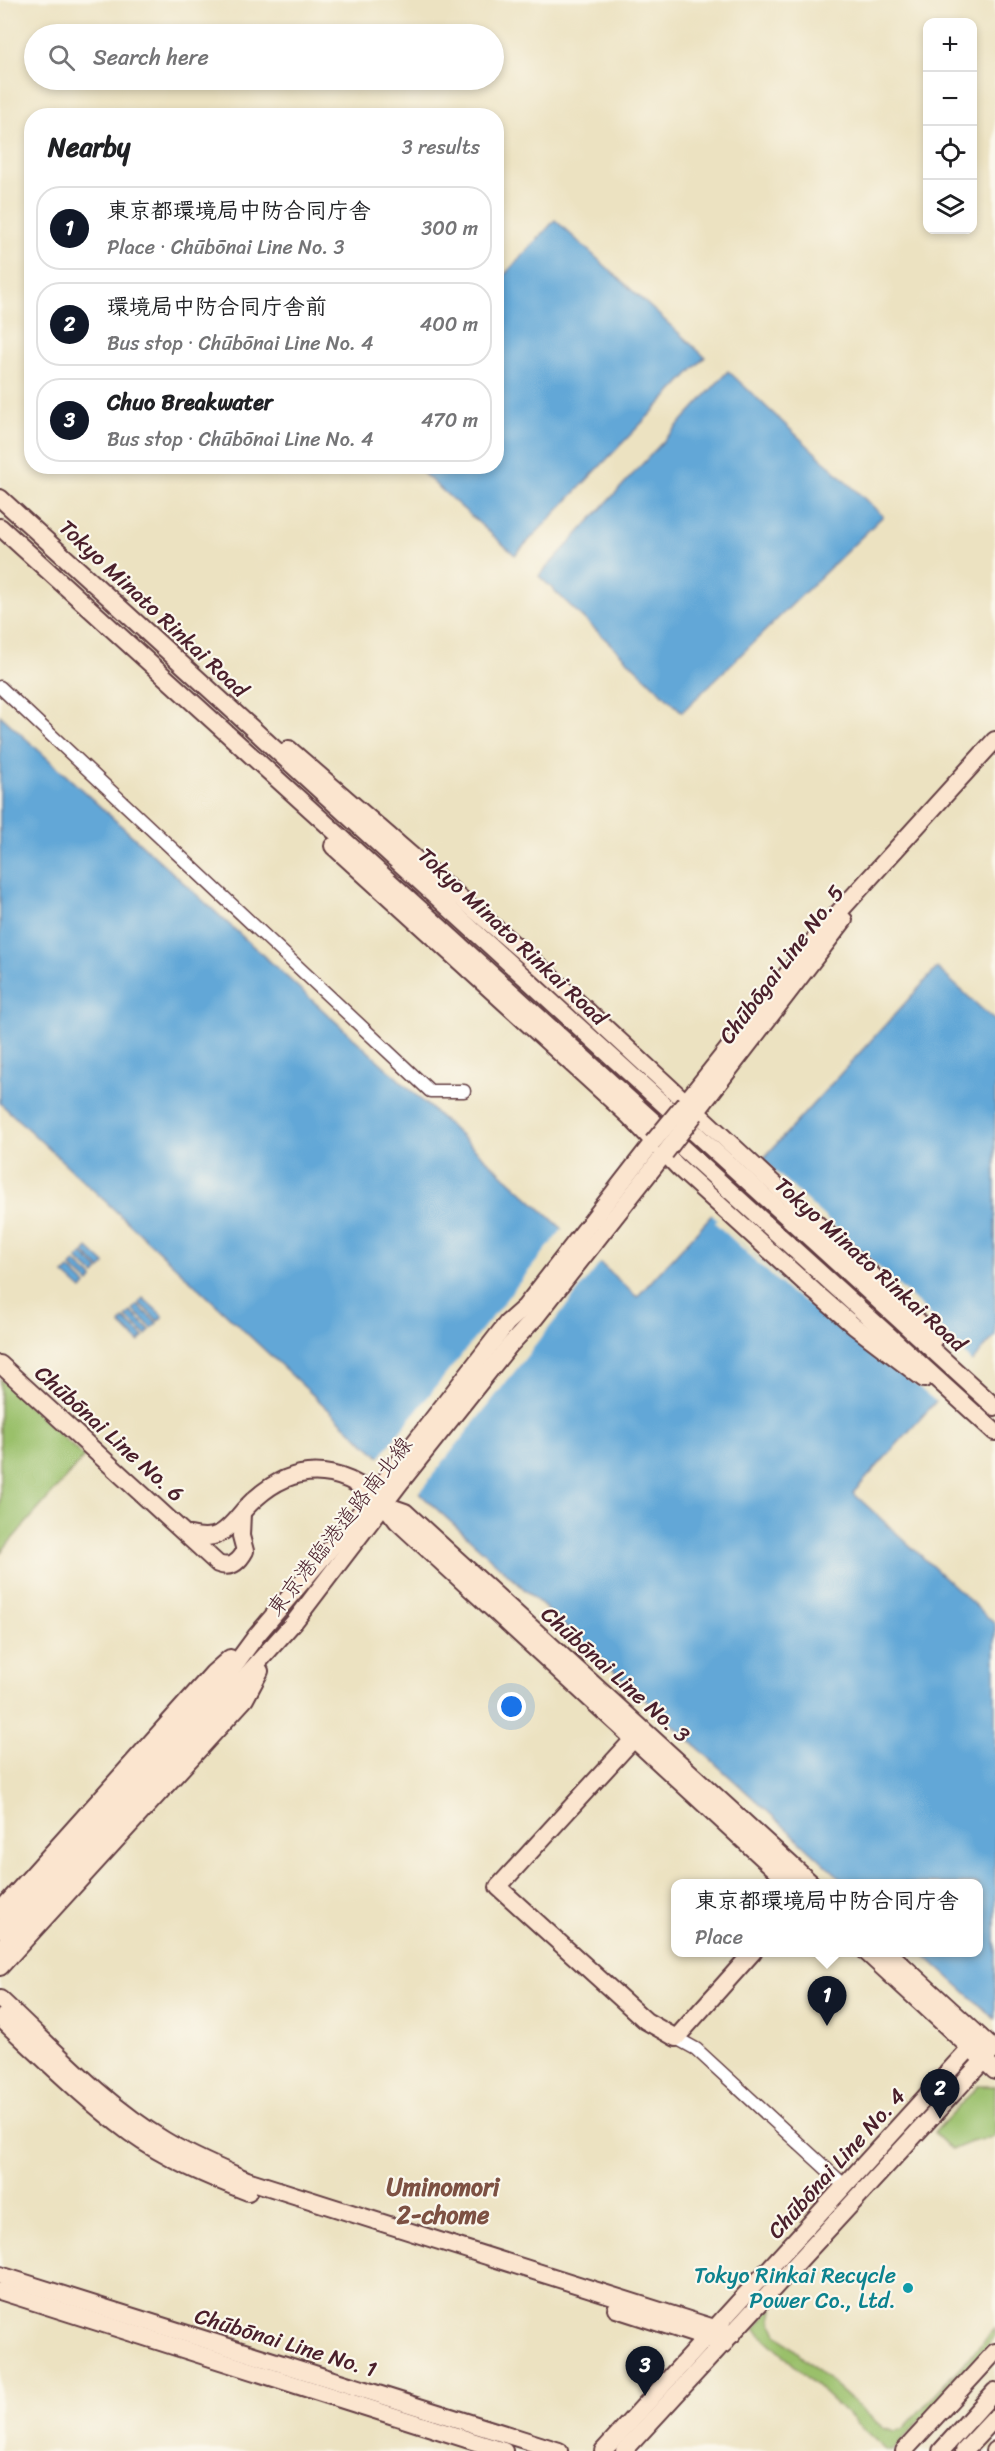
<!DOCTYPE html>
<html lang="en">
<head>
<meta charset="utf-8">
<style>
  body { margin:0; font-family:Sriracha,"Klee One",sans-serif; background:#f2f2f2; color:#202124 }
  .controls { position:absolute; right:18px; top:18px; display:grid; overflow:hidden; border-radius:12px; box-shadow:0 3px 9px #0003 }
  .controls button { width:54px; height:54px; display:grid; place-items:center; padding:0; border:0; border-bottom:2px solid #e0e0e0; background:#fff; color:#202124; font:30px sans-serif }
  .you { position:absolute; left:512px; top:1707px; width:21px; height:21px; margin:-15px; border:4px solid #fff; border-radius:50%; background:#1a73e8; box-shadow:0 0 0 9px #1a73e833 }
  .badge { display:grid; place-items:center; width:39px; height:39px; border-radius:50%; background:#111827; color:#fff; font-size:20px; font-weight:700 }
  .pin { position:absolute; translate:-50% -50px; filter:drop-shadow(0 2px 3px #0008) }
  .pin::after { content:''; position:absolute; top:32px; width:21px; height:18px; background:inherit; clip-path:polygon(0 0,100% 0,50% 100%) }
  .popup { position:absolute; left:671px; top:1879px; width:312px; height:78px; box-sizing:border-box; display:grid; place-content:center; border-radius:12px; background:#fff; filter:drop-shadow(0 2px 4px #0005); font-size:20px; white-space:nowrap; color:#757577 }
  .popup b { font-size:22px; color:#202124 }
  .popup::after { content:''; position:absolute; left:50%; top:100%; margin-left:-12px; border:12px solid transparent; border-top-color:#fff }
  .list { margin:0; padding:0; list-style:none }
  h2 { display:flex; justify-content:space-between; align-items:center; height:78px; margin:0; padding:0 24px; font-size:26px }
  h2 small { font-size:20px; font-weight:400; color:#757577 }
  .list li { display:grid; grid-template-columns:39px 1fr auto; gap:18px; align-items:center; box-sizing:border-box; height:84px; margin:0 12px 12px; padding:0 12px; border:2px solid #e0e0e0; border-radius:24px }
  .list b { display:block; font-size:22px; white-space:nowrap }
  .list p { margin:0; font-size:20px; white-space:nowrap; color:#757577 }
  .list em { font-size:20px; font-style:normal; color:#757577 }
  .icon { flex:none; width:33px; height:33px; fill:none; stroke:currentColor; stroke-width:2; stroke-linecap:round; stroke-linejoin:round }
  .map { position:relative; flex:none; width:995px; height:2451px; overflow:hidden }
  .search { position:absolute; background:#fff; box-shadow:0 3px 9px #0003; left:24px; top:24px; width:480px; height:66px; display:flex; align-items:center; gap:15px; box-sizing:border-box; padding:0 21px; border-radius:33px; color:#757577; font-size:22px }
  .panel { position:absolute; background:#fff; box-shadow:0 3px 9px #0003; left:24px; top:108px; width:480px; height:366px; border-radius:24px }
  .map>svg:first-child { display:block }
  .green { fill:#9ac06b; stroke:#72704b; stroke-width:1.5 }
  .water { fill:#62a7d7; stroke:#566381; stroke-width:1.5 }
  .pier { fill:#ece2c1; fill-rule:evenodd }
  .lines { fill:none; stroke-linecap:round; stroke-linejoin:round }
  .street-casing { stroke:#623c42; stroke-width:15 }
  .secondary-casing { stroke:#623c42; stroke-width:20 }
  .street { stroke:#fff; stroke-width:12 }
  .secondary { stroke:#fbe5cf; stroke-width:16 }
  .secondary-bridge-casing { stroke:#623c42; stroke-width:20; stroke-linecap:butt }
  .secondary-bridge { stroke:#fbe5cf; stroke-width:16 }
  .culture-dot { fill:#0f9aa8; stroke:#fbf7ec; stroke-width:2 }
  .labels { text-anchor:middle; stroke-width:4.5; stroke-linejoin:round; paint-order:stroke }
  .street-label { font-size:22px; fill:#4a1f2b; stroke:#fbf7ec }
  .culture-label { font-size:22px; fill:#0d838f; stroke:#fbf7ec; text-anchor:end }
  .neighbourhood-label { font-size:24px; font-weight:bold; fill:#7d5143; stroke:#fbf7ec }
</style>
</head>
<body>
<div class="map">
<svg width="995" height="2451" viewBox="0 0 995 2451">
  <rect width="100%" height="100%" fill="#fbf7ec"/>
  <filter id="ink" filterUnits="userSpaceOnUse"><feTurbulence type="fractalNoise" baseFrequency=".0167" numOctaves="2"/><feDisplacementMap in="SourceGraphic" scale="12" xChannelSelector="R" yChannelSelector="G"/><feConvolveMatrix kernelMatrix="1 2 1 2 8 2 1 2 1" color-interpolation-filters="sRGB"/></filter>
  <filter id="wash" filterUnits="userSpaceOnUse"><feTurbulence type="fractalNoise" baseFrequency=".008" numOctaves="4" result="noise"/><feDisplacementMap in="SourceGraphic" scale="24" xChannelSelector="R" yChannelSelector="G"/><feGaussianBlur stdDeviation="1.35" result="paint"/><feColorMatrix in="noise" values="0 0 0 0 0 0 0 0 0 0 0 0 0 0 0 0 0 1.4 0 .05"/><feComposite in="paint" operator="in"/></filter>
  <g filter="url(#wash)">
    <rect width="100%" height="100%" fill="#ece2c1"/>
    <g class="green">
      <polygon points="0,1379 84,1457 0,1553"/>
      <polygon points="978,2086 995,2086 995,2137 971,2142 952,2150 934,2133"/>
      <polygon points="773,2306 772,2323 777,2334 882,2427 895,2431 903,2429 995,2329 995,2337 892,2451 887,2451 755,2329"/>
    </g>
    <g class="water">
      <polygon points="555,220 705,357 515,555 416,467 496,466 497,283"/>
      <polygon points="728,371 883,516 682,712 539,576"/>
      <polygon points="0,715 637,1297 937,968 995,1021 995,1336 853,1493 995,1624 995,2019 922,1953 978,1952 978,1884 846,1883 359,1438 0,1103"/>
      <polygon points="88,1248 105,1264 101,1269 84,1253"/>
      <polygon points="82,1254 99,1270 95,1275 77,1259"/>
      <polygon points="75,1262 93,1278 89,1283 71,1267"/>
      <polygon points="69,1269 86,1285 82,1290 64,1274"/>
      <polygon points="143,1298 163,1316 158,1321 139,1303"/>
      <polygon points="137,1305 157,1323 152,1328 133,1310"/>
      <polygon points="131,1312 150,1330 146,1335 126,1317"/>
      <polygon points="124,1319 144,1337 139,1342 120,1324"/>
    </g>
    <g class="pier">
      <path d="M763 1160 924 1309 973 1364 938 1403 823 1313 789 1292 715 1223 717 1220 709 1212 755 1161 759 1165ZM721 1224 792 1288 825 1309 791 1289Z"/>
      <polygon points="564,1227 602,1261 417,1495 378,1459"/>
    </g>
  </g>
  <g filter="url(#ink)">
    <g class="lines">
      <defs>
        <g id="street">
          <polyline points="0,687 430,1091 464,1091"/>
          <polyline points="676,2038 696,2049 845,2186"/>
        </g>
        <g id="secondary">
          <polyline points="0,498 995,1407"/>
          <polyline points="0,527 995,1432"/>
          <polyline points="289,749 540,967 899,1300 934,1339"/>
          <polyline points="333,846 628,1115 678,1167 815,1292 854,1326 924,1379"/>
          <polyline points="685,1103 819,934 995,740"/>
          <polyline points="695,1114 844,920"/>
          <path d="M0 1364 218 1564C231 1569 239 1562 245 1551L241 1536 242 1513"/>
          <polyline points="385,1505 405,1512 812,1884"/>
          <path d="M190 1535C227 1545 232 1518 256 1498 306 1453 361 1472 397 1521L791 1884"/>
          <polyline points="639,1733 498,1887 646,2021 676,2038 753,1952"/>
          <polyline points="0,1911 213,1673 230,1658"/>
          <polyline points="0,1930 217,1689 256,1636 353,1522 507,1323 525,1307 653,1142"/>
          <polyline points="0,1950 295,1621 400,1483 509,1346 535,1318 665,1153"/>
          <polyline points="866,1952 995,2071"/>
          <polyline points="888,1952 988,2044"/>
          <polyline points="0,1967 245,1699 260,1671"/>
          <path d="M0 1999C52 2047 103 2104 164 2140 190 2156 219 2168 247 2180L733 2334"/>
          <path d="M0 2018C42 2057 84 2099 130 2133 166 2159 207 2176 248 2192"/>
          <polyline points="0,2275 559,2451"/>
          <polyline points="0,2291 504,2451"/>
          <polyline points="616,2309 724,2344"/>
          <polyline points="603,2451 980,2037"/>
          <polyline points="624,2451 994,2049"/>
          <polyline points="904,2451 995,2352"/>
          <polyline points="941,2451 995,2391"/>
          <polyline points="964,2451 995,2418"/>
          <polyline points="994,2451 995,2450"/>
        </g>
      </defs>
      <use href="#street" class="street-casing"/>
      <use href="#secondary" class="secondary-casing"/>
      <use href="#street" class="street"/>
      <use href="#secondary" class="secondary"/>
      <defs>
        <g id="secondary-bridge">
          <polyline points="653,1142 685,1103"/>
          <polyline points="665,1153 695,1114"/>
        </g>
      </defs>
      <use href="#secondary-bridge" class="secondary-bridge-casing"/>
      <use href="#secondary-bridge" class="secondary-bridge"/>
    </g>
  </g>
  <circle class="culture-dot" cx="908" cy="2288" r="6"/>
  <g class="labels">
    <g class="street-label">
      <text transform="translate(154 608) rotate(43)" y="8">Tokyo Minato Rinkai Road</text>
      <text transform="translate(513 936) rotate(43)" y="8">Tokyo Minato Rinkai Road</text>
      <text transform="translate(781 964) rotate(-53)" y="8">Chūbōgai Line No. 5</text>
      <text transform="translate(871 1264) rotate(42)" y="8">Tokyo Minato Rinkai Road</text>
      <text transform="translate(110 1433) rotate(42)" y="8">Chūbōnai Line No. 6</text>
      <text transform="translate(339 1526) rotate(-52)" y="8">東京港臨港道路南北線</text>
      <text transform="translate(616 1674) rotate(42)" y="8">Chūbōnai Line No. 3</text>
      <text transform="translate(836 2163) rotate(-48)" y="8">Chūbōnai Line No. 4</text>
      <text transform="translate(286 2342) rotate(17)" y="8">Chūbōnai Line No. 1</text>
    </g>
    <g class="culture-label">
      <text x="896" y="2283">Tokyo Rinkai Recycle<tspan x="896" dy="25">Power Co., Ltd.</tspan></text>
    </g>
    <g class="neighbourhood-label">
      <text x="443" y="2195">Uminomori<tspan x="443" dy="28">2-chome</tspan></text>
    </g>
  </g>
</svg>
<div class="controls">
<button>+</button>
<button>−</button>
<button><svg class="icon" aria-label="locate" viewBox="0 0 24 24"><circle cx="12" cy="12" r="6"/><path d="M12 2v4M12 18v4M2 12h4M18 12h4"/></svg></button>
<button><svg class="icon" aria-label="layers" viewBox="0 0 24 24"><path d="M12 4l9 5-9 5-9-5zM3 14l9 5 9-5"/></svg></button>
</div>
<div class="you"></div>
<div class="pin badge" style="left:827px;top:2026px">1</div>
<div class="popup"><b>東京都環境局中防合同庁舎</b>Place</div>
<div class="pin badge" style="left:940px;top:2119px">2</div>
<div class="pin badge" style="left:645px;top:2396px">3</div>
<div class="search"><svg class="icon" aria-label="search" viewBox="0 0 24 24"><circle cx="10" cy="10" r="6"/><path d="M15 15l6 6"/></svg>Search here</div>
<section class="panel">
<h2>Nearby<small>3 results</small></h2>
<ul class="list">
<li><span class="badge">1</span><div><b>東京都環境局中防合同庁舎</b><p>Place · Chūbōnai Line No. 3</p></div><em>300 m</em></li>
<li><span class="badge">2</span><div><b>環境局中防合同庁舎前</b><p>Bus stop · Chūbōnai Line No. 4</p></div><em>400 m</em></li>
<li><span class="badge">3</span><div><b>Chuo Breakwater</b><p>Bus stop · Chūbōnai Line No. 4</p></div><em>470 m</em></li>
</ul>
</section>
</div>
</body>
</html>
